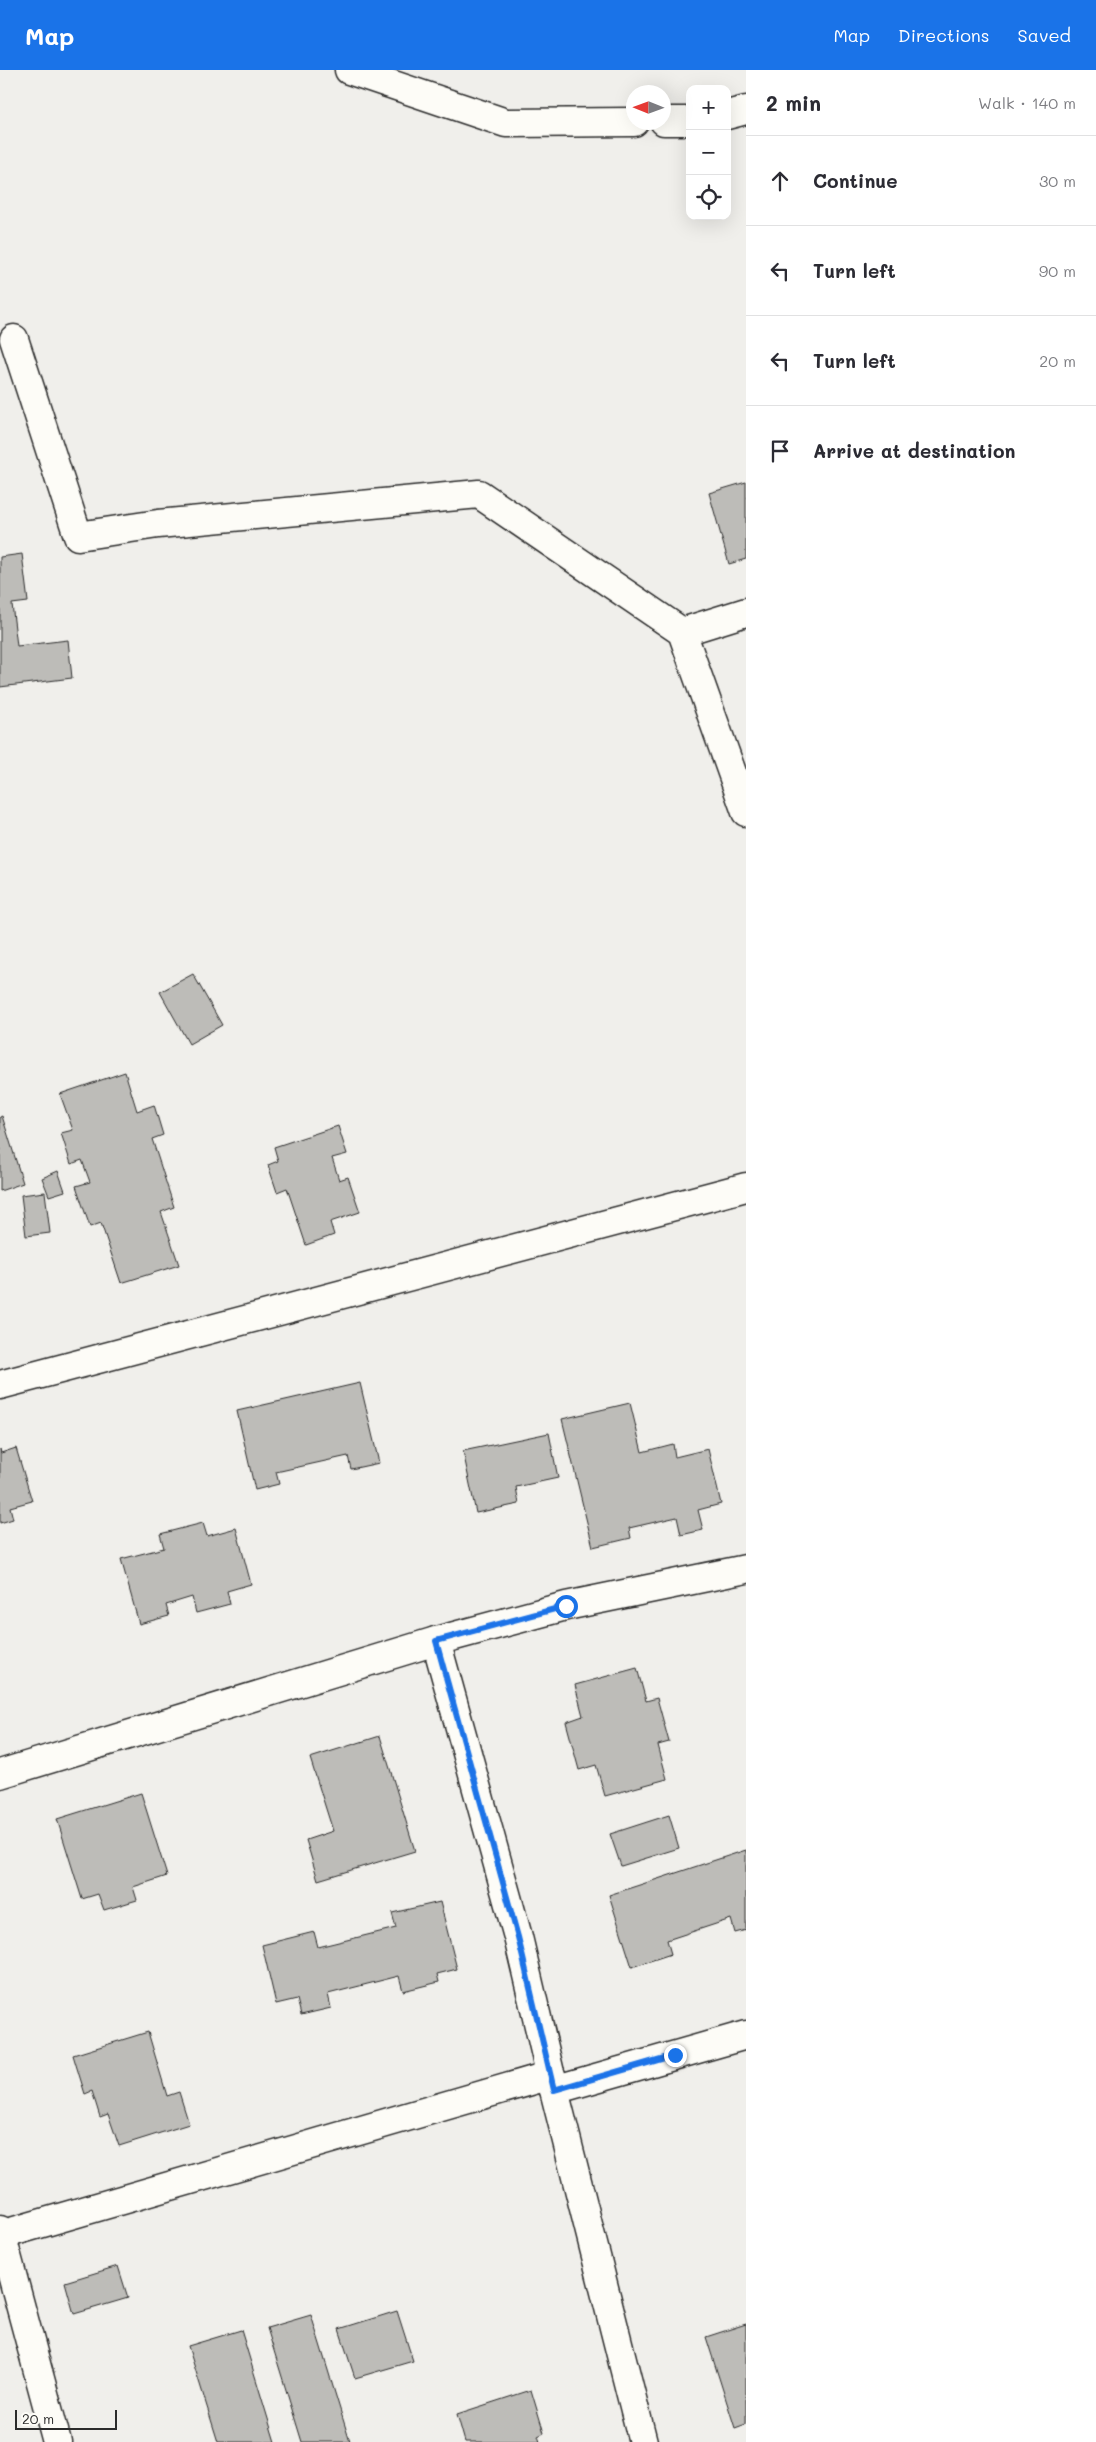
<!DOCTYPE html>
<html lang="en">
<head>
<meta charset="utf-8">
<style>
  body { margin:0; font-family:Mali,sans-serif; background:#f2f2f3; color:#2b2b33 }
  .controls { position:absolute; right:15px; top:15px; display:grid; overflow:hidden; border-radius:10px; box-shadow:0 5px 20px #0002 }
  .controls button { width:45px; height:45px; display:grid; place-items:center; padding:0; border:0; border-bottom:1px solid #e1e1e2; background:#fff; color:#2b2b33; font:25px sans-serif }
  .compass { position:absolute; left:626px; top:15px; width:45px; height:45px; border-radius:50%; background:#fff; box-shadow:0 5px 20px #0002; rotate:271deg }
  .scale { position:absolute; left:15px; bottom:12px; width:102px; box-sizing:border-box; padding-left:5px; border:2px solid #2b2b2b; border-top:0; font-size:14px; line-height:18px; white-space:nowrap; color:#2b2b2b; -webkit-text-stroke:4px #fdfcf7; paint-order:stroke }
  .stop { position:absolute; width:15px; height:15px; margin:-11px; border:4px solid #1a73e8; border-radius:50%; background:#fff }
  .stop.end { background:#1a73e8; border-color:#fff; box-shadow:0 1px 5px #0008 }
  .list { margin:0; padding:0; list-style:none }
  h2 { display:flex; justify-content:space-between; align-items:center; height:65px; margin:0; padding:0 20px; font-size:21px }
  h2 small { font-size:16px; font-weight:400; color:#7c7c81 }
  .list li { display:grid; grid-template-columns:32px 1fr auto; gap:15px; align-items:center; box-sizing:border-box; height:90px; padding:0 20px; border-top:1px solid #e1e1e2 }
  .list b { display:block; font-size:19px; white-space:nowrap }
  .list em { font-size:16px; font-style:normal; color:#7c7c81 }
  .icon { flex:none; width:28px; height:28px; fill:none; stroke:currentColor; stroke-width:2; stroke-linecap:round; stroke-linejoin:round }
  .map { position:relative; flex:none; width:746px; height:2372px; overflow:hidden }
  header { display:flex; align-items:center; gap:30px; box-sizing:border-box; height:70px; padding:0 25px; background:#1a73e8; color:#fff }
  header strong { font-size:24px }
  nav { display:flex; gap:28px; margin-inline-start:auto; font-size:18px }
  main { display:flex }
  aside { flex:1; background:#fff }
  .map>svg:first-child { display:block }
  .building { fill:#bdbcb8; stroke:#2b2b2b }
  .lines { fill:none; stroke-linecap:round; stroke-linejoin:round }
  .street-casing { stroke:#2b2b2b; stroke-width:31 }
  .street { stroke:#fdfcf7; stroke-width:28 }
  .route { stroke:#1a73e8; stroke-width:6 }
</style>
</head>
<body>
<header>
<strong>Map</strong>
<nav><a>Map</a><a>Directions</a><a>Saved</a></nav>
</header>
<main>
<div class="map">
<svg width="746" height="2372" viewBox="0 0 746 2372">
  <rect width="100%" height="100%" fill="#f0efeb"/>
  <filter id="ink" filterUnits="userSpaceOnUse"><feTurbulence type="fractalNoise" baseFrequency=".02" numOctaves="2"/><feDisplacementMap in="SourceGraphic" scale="10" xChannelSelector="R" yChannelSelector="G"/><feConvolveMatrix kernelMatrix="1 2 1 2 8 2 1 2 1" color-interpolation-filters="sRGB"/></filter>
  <g filter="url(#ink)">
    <g class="building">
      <polygon points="746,412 746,489 729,494 709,423"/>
      <polygon points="22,484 28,532 12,534 17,576 68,570 72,608 0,617 0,487"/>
      <polygon points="193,904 222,955 189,974 160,922"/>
      <polygon points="125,1002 137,1041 154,1035 163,1065 152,1069 174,1137 161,1142 179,1195 121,1213 101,1153 90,1157 76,1116 90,1112 82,1090 71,1094 61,1063 73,1060 60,1024"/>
      <polygon points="2,1046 23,1113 0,1121 0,1047"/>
      <polygon points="338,1056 347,1084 332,1088 339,1110 348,1107 360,1142 330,1152 334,1165 306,1175 287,1118 277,1122 268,1095 278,1091 274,1077"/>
      <polygon points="58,1101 65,1121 49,1126 42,1108"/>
      <polygon points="45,1122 50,1163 26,1166 21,1125"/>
      <polygon points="360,1313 379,1393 351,1399 348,1386 276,1402 279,1414 255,1420 237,1341"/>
      <polygon points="630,1333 642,1382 673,1374 675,1387 708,1379 721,1434 698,1440 703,1460 681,1465 677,1447 629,1458 631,1468 593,1477 562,1349"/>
      <polygon points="549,1363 558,1408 516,1417 519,1434 476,1443 463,1381"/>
      <polygon points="16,1378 32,1431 10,1437 13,1449 0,1453 0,1379 1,1383"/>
      <polygon points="203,1453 207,1466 236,1458 251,1514 227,1521 230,1534 196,1543 192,1527 166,1535 169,1546 139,1554 121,1489 164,1478 160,1464"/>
      <polygon points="637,1598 646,1631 657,1628 669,1672 658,1675 667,1709 605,1726 596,1695 579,1700 566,1652 583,1646 575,1615"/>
      <polygon points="380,1666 415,1781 318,1810 306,1770 333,1761 310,1688"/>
      <polygon points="141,1723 167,1806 133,1817 137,1830 104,1840 98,1824 82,1829 57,1749"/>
      <polygon points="669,1745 679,1778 621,1796 610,1764"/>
      <polygon points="746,1780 746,1860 735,1863 731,1849 667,1870 671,1884 632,1897 609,1825"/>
      <polygon points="440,1832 457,1899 437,1904 439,1912 403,1921 399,1906 328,1924 331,1938 301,1945 297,1929 276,1934 262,1875 314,1862 318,1877 396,1858 392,1843"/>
      <polygon points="148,1962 167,2026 179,2022 189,2054 119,2076 108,2044 100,2047 92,2021 85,2024 73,1985"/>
      <polygon points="118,2196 128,2228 74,2244 65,2212"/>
      <polygon points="397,2241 413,2291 355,2308 339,2259"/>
      <polygon points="311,2245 350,2372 302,2372 267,2258"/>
      <polygon points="746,2254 746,2354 735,2358 706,2267"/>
      <polygon points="241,2260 275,2372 218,2372 188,2276"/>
      <polygon points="531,2320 544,2363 538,2366 540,2372 465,2372 457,2344"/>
    </g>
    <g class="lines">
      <defs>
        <g id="street">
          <polyline points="349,0 506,53 634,52"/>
          <polyline points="727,45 746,40"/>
          <polyline points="664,51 690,51"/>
          <polyline points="14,269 78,466 158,454 479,424 682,562 746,742"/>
          <polyline points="682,562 746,542"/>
          <polyline points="0,1315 746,1117"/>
          <polyline points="436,1571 518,1867 554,2020 643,2372"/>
          <polyline points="0,1704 436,1571 566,1536 746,1499"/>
          <polyline points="554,2020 746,1965"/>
          <polyline points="0,2160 57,2372"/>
          <polyline points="1,2165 551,2005"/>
        </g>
      </defs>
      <use href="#street" class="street-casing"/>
      <use href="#street" class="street"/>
    </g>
  </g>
  <g class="lines" filter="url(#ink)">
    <polyline class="route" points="566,1536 436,1571 518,1867 554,2020 675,1985"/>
  </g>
</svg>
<div class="controls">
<button>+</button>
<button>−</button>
<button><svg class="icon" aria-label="locate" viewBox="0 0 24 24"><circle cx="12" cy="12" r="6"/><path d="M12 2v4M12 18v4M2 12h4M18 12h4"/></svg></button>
</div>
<svg class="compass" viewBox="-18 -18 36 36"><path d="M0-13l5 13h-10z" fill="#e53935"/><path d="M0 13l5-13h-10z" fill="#7c7c81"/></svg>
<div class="scale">20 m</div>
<div class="stop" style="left:566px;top:1536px"></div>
<div class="stop end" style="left:675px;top:1985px"></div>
</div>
<aside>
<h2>2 min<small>Walk · 140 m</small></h2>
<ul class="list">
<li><svg class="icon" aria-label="ahead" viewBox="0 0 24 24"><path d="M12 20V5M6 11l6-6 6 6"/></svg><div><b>Continue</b></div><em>30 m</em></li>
<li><svg class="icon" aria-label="left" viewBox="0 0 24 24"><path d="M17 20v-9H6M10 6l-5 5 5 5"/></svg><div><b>Turn left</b></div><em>90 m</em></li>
<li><svg class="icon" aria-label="left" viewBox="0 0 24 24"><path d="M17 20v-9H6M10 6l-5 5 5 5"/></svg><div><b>Turn left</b></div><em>20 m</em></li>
<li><svg class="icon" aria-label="arrive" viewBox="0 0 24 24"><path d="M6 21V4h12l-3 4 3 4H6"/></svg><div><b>Arrive at destination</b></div></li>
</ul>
</aside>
</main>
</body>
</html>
